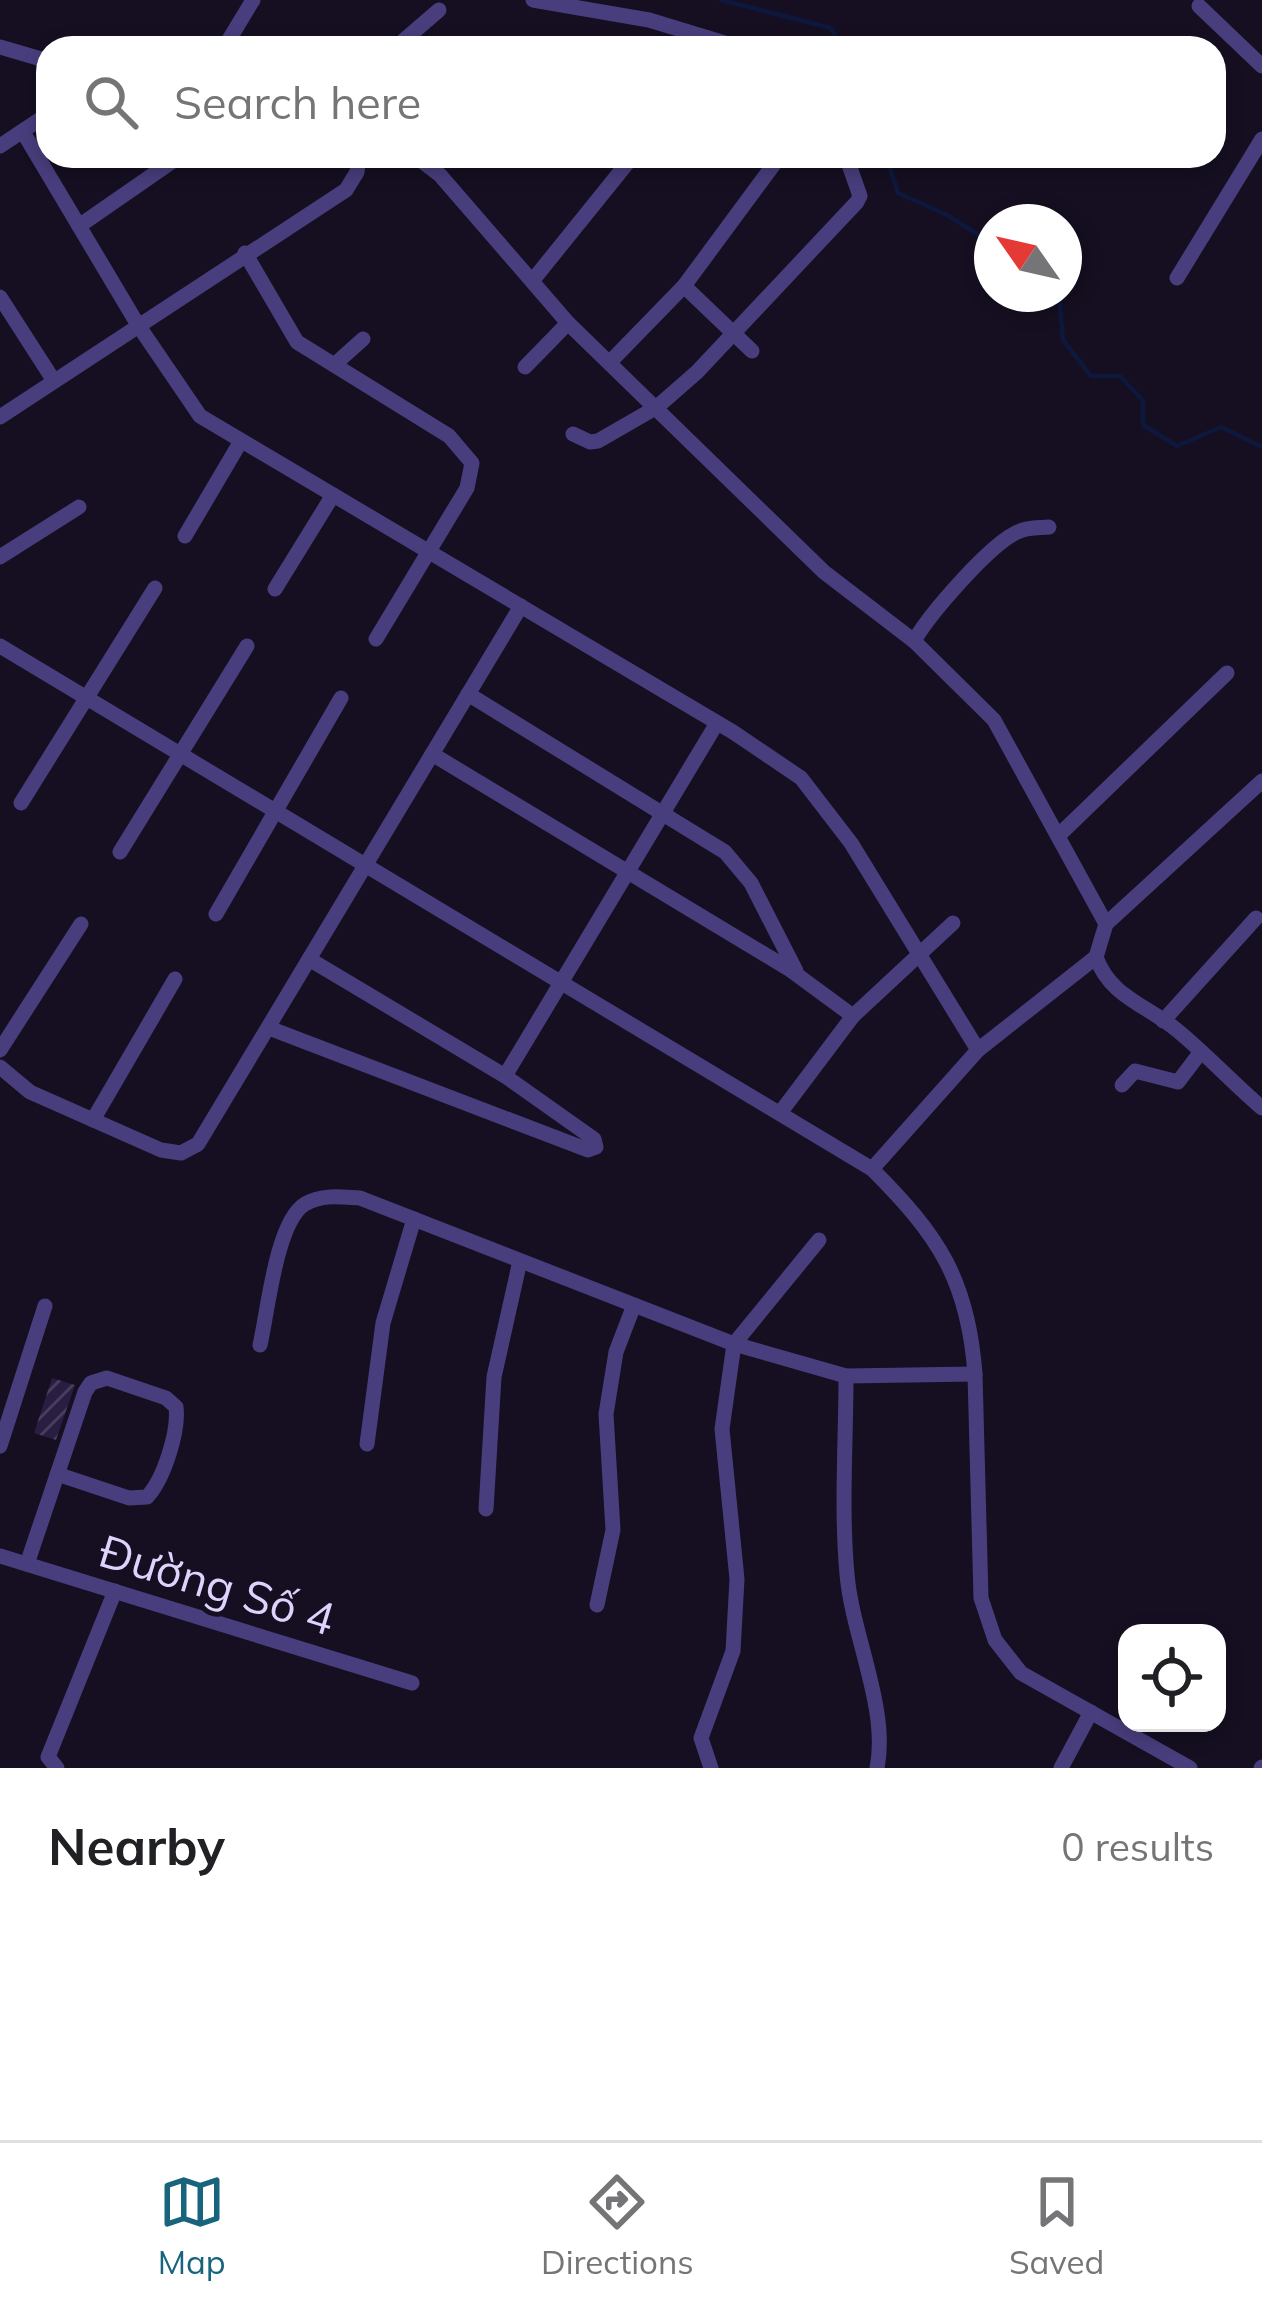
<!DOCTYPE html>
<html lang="en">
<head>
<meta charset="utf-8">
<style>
  body { margin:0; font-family:Mulish,sans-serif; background:#f6f6f6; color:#202124 }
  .controls { position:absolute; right:36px; bottom:36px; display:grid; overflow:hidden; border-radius:24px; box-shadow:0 6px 18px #0003 }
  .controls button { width:108px; height:108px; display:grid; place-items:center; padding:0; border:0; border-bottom:3px solid #e0e0e0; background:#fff; color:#202124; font:60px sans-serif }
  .compass { position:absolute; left:974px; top:204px; width:108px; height:108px; border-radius:50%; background:#fff; box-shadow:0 6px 18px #0003; rotate:304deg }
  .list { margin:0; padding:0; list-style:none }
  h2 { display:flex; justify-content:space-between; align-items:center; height:156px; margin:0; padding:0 48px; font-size:51px }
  h2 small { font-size:39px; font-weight:400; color:#757577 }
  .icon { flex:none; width:66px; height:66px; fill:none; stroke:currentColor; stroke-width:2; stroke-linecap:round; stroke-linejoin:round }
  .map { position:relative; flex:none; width:1262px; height:1768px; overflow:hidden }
  .search { position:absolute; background:#fff; box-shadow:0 6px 18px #0003; left:36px; right:36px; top:36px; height:132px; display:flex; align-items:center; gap:30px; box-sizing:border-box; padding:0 42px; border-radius:36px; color:#757577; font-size:45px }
  .sheet { height:372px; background:#fff }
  nav { display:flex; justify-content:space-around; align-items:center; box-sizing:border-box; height:168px; border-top:3px solid #e0e0e0; background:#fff; font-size:33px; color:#757577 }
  nav a { display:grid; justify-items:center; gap:6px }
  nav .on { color:#19647d }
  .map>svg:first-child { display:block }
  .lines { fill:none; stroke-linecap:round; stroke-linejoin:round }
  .stream { stroke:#0d183c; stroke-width:4.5 }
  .building { fill:url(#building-hatch) }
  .minor { stroke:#493e7d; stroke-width:15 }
  .labels { text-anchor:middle; stroke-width:10; stroke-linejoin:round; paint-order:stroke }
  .street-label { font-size:45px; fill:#ddd3fc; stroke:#150f21 }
</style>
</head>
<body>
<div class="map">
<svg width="1262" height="1768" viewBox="0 0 1262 1768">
  <defs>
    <pattern id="building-hatch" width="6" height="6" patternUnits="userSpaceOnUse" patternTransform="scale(3)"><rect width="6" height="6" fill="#291d41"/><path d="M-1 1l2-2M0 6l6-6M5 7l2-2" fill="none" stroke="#483d5d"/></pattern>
  </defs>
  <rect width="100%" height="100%" fill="#150f21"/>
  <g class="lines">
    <g class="stream">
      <polyline points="721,0 831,28 842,48"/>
      <polyline points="886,156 898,193 945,214 992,243"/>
      <polyline points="1059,294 1063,340 1091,376 1120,376 1143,401 1143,425 1177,446 1221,427 1262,447"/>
    </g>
  </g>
  <polygon class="building" points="52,1378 75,1385 56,1440 34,1433"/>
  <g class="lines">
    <g class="minor">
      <polyline points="533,0 649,20 741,48"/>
      <polyline points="1199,6 1262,66"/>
      <polyline points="0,47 48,61"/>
      <polyline points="224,48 253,0"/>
      <polyline points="395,48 439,10"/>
      <polyline points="23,132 138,325 200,416 733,732 801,778 851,843 978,1050"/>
      <polyline points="0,146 48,114"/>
      <polyline points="415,156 440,175 568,323 824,572 914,641 994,720 1106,924"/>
      <polyline points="79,226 180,156"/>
      <polyline points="245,253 297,342 449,436 472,463 467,488 376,639"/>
      <polyline points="1177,278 1262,139"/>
      <polyline points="533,280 633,156"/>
      <polyline points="684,286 752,351"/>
      <polyline points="0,297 54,381"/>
      <polyline points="611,361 684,286 780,156"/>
      <polyline points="334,365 363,339"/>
      <polyline points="525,367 568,323"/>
      <polyline points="0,417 346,190 357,172 359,156"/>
      <polyline points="573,434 590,442 598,441 657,407 697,372 857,202 860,196 846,156"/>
      <polyline points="185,536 241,441"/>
      <polyline points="0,557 79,507"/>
      <polyline points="275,589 333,495"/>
      <path d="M914 641C929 615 992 541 1020 531 1028 527 1040 528 1049 527"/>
      <path d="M0 646 872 1169C938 1235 968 1279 975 1374L981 1598 995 1640 1021 1673 1190 1768"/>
      <polyline points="468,694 725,852 751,883 796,971"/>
      <polyline points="432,754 789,969 853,1016"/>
      <polyline points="21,803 155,588"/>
      <polyline points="1058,836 1227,673"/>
      <polyline points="120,852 247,646"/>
      <polyline points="216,914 341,698"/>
      <path d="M1096 957C1110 997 1147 1005 1178 1031 1207 1055 1233 1083 1262 1108"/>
      <polyline points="1163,1021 1256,918"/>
      <polyline points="269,1028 588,1150 596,1147 594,1139 505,1076 309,959"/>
      <polyline points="0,1050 81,924"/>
      <polyline points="0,1067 30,1092 161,1150 181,1153 198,1144 521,606"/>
      <polyline points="505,1076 717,723"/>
      <polyline points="1122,1085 1135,1071 1178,1082 1200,1053"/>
      <polyline points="780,1113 853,1016 953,923"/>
      <polyline points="93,1120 175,979"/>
      <polyline points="872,1169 978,1050 1096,957 1106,924 1262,781"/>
      <path d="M260 1345C268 1311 276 1222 305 1204 323 1194 340 1197 360 1198L734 1344 846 1376 975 1374"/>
      <path d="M846 1376C846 1441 841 1509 847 1574 852 1635 889 1709 877 1768"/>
      <polyline points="367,1444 383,1323 414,1219"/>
      <polyline points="0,1446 45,1306"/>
      <polyline points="486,1509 494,1377 520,1261"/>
      <polyline points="0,1556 412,1683"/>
      <path d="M27 1564 85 1392 91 1383 107 1378 166 1398 176 1407C179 1431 164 1479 147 1497L129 1498 57 1474"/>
      <polyline points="597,1605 613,1530 606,1414 616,1352 634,1305"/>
      <polyline points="57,1768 48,1757 115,1591"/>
      <polyline points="711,1768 701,1738 733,1651 737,1579 722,1429 734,1344 819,1240"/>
      <polyline points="1061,1768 1091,1712"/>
      <polyline points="1261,1768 1262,1767"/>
    </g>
  </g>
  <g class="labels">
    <g class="street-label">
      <text transform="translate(217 1585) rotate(17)" y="16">Đường Số 4</text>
    </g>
  </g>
</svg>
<div class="controls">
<button><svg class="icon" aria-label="locate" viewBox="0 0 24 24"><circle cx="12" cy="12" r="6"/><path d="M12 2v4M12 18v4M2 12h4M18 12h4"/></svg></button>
</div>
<svg class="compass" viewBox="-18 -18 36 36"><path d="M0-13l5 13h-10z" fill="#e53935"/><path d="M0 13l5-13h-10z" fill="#757577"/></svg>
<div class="search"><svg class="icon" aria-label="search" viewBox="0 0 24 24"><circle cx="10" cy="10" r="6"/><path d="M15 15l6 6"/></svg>Search here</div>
</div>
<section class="sheet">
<h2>Nearby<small>0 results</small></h2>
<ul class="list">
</ul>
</section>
<nav>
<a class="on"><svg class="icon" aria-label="map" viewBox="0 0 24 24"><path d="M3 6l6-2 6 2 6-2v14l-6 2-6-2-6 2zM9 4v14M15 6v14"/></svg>Map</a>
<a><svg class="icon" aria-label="directions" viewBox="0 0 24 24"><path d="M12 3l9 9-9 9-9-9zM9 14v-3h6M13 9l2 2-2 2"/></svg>Directions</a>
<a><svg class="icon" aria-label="saved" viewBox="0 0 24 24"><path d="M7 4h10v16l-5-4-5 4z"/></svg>Saved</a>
</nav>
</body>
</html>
